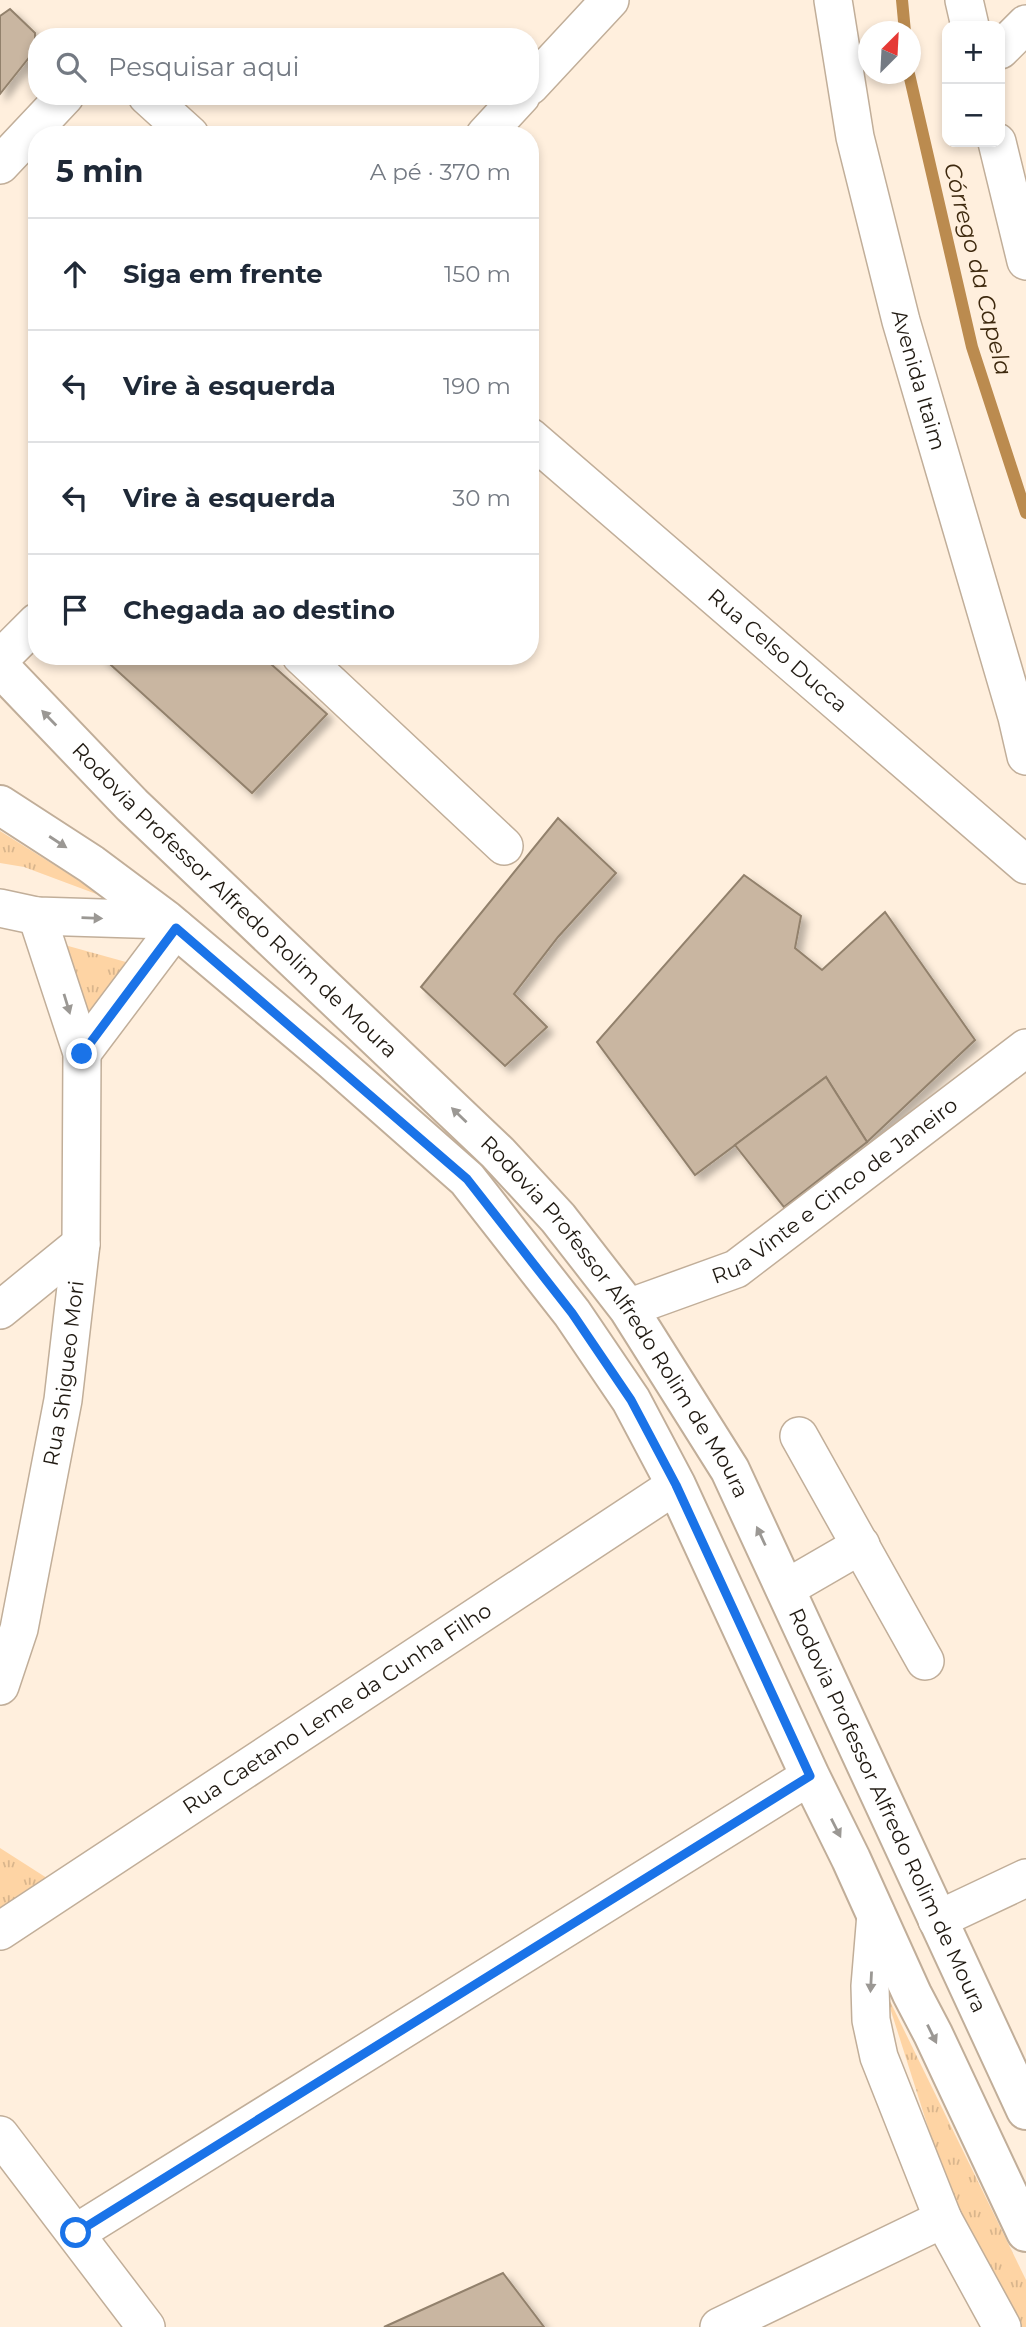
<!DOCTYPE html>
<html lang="pt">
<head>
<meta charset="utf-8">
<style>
  body { margin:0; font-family:Montserrat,sans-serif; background:#f6f6f7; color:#1f2937 }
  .controls { position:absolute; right:21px; top:21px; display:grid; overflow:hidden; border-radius:14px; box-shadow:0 4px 10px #0003 }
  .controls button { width:63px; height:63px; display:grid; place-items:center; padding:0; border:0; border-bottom:2px solid #e0e1e3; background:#fff; color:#1f2937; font:35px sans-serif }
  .compass { position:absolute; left:858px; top:21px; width:63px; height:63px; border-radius:50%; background:#fff; box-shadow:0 4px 10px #0003; rotate:24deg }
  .stop { position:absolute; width:21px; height:21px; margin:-16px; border:5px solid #1a73e8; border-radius:50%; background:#fff }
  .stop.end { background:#1a73e8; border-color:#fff; box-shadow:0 2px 7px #0008 }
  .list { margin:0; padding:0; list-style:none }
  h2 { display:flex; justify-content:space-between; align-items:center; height:91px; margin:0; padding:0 28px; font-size:30px }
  h2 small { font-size:23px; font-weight:400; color:#747a83 }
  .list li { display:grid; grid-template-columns:46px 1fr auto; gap:21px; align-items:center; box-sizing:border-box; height:112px; padding:0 28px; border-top:2px solid #e0e1e3 }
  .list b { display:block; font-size:26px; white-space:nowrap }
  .list em { font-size:23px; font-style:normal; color:#747a83 }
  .icon { flex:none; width:38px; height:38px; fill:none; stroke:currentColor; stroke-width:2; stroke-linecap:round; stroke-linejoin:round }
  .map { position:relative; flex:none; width:1026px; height:2327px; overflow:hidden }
  .search { position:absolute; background:#fff; box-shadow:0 4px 10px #0003; left:28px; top:28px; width:511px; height:77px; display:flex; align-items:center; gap:18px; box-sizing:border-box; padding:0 24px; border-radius:28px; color:#747a83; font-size:26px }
  .panel { position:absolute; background:#fff; box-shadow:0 4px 10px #0003; left:28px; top:126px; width:511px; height:539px; border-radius:28px }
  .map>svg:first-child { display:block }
  .grass { fill:url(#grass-tufts) }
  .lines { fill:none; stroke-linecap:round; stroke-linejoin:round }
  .stream { stroke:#bb8b4f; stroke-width:12 }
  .building { fill:#c9b6a1; stroke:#92816c; stroke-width:2; filter:url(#shadow) }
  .minor-casing { stroke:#c1ae99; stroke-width:40 }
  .major-casing { stroke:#c1ae99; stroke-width:42 }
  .minor { stroke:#fff; stroke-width:37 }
  .major { stroke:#fff; stroke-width:38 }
  .oneway { fill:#9b9894 }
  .route { stroke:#1a73e8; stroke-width:9 }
  .labels { text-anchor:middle; stroke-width:5; stroke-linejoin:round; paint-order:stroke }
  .street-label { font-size:21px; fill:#201a12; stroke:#ffefdd }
  .water-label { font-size:23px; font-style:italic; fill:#3e290e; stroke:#ffefdd }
</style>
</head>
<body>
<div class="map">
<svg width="1026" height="2327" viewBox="0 0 1026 2327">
  <defs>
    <pattern id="grass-tufts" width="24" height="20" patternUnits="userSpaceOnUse" patternTransform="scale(1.75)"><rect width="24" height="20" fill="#fed4a4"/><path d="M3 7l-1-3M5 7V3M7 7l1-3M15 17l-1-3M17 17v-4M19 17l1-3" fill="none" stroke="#d9b58c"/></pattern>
    <filter id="shadow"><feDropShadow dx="6" dy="6" stdDeviation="3.5" flood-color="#0004"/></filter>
  </defs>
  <rect width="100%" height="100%" fill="#ffefdd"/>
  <g class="grass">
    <polygon points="0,831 107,898 24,867 0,863"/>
    <polygon points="61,944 126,962 89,1016"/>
    <polygon points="0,1848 50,1880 0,1911"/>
    <polygon points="884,1989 1026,2280 1026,2327 1019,2327 955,2212"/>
  </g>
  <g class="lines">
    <g class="stream">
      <polyline points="902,0 905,32"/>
      <polyline points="909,74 972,347 1026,513"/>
    </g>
  </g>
  <g class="building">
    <polygon points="10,9 35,33 35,50 0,94 0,16"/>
    <polygon points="101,656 262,656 327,714 252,793"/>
    <polygon points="558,818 616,873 558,937 514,994 547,1027 505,1066 421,987"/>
    <polygon points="744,875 801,916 795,948 822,970 885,912 975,1040 867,1142 826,1077 695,1175 597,1042"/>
    <polygon points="826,1077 867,1142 784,1207 735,1145"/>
    <polygon points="503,2273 544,2327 384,2327"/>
  </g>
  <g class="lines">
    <defs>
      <g id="minor">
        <path id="s1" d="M833 0 855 137 901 321 1017 717 1026 756"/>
        <polyline points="964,0 970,26"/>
        <polyline points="1000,50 1026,24"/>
        <polyline points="530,86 610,0"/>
        <polyline points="147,96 190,135"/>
        <polyline points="485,135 521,96"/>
        <polyline points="997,142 1026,261"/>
        <polyline points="0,165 65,96"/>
        <path id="s2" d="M530 437 1026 865"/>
        <polyline points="301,656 504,846"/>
        <polyline points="0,659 37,622"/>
        <polyline points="0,908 37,916 166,920"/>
        <polyline points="82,1053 176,928"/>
        <path id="s3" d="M628 1308 736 1269 1026 1048"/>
        <polyline points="0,1310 81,1244"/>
        <polyline points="799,1436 925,1661"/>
        <polyline points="785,1589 861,1545"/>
        <path id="s4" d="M0 1686 19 1629 63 1400 81 1244 82 1053 37 916"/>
        <polyline points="876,1914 870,1986 871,2020 879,2057 943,2219 1002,2327"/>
        <polyline points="937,1920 1026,1878"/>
        <path id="s5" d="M0 1931 676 1485"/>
        <polyline points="0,2135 146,2327"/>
        <polyline points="76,2233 810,1776"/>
        <polyline points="719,2327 943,2219"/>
      </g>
      <g id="major">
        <path id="s6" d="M0 667 132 805 498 1153 558 1218 628 1308 730 1470 1026 2110"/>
        <polyline points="0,805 91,864 166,920 332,1060 467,1179 572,1313 631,1400 676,1485 810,1776 851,1859 912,1994 933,2034 1026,2232"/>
      </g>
    </defs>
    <use href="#minor" class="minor-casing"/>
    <use href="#major" class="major-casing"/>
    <use href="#minor" class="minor"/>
    <use href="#major" class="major"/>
  </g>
  <defs><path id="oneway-solid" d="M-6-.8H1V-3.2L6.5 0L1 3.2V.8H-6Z" transform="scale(1.75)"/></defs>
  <g class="oneway">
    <use href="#oneway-solid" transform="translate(49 718) rotate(-134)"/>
    <use href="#oneway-solid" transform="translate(58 842) rotate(33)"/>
    <use href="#oneway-solid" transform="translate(92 918) rotate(2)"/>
    <use href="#oneway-solid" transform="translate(67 1004) rotate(73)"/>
    <use href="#oneway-solid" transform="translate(459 1115) rotate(-136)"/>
    <use href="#oneway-solid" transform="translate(761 1536) rotate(-115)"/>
    <use href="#oneway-solid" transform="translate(836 1828) rotate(63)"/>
    <use href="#oneway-solid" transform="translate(871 1982) rotate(93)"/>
    <use href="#oneway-solid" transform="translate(932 2034) rotate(64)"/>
  </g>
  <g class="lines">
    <polyline class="route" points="76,2233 810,1776 676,1485 631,1400 572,1313 467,1179 176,928 82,1054"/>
  </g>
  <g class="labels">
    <g class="street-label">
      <text dy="7" stroke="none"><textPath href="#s1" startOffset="390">Avenida Itaim</textPath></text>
      <text dy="7" stroke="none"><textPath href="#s2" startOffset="327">Rua Celso Ducca</textPath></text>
      <text dy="7" stroke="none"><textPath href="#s6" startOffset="331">Rodovia Professor Alfredo Rolim de Moura</textPath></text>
      <text dy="7" stroke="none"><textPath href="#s3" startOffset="240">Rua Vinte e Cinco de Janeiro</textPath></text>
      <text dy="7" stroke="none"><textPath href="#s6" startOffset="898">Rodovia Professor Alfredo Rolim de Moura</textPath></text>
      <text dy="7" stroke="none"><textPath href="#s4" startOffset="320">Rua Shigueo Mori</textPath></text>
      <text dy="7" stroke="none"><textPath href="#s5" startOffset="404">Rua Caetano Leme da Cunha Filho</textPath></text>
      <text dy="7" stroke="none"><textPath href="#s6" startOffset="1465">Rodovia Professor Alfredo Rolim de Moura</textPath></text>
    </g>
    <g class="water-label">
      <text transform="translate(978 269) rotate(76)" y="8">Córrego da Capela</text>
    </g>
  </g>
</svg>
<div class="controls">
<button>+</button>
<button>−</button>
</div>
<svg class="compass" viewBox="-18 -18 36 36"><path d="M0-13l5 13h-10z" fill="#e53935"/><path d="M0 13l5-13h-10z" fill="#747a83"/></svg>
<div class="stop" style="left:76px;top:2233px"></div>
<div class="stop end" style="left:82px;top:1054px"></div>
<div class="search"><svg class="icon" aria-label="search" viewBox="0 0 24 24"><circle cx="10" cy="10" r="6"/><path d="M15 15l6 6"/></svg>Pesquisar aqui</div>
<section class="panel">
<h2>5 min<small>A pé · 370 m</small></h2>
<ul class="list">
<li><svg class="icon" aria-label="ahead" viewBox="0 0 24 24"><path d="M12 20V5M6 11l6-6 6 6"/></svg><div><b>Siga em frente</b></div><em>150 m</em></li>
<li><svg class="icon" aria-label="left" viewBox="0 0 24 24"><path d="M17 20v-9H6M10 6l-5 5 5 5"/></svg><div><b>Vire à esquerda</b></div><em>190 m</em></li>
<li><svg class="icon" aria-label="left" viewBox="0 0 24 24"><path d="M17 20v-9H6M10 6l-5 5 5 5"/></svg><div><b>Vire à esquerda</b></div><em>30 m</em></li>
<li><svg class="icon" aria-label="arrive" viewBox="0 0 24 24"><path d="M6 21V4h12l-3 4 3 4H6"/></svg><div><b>Chegada ao destino</b></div></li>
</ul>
</section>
</div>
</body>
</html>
